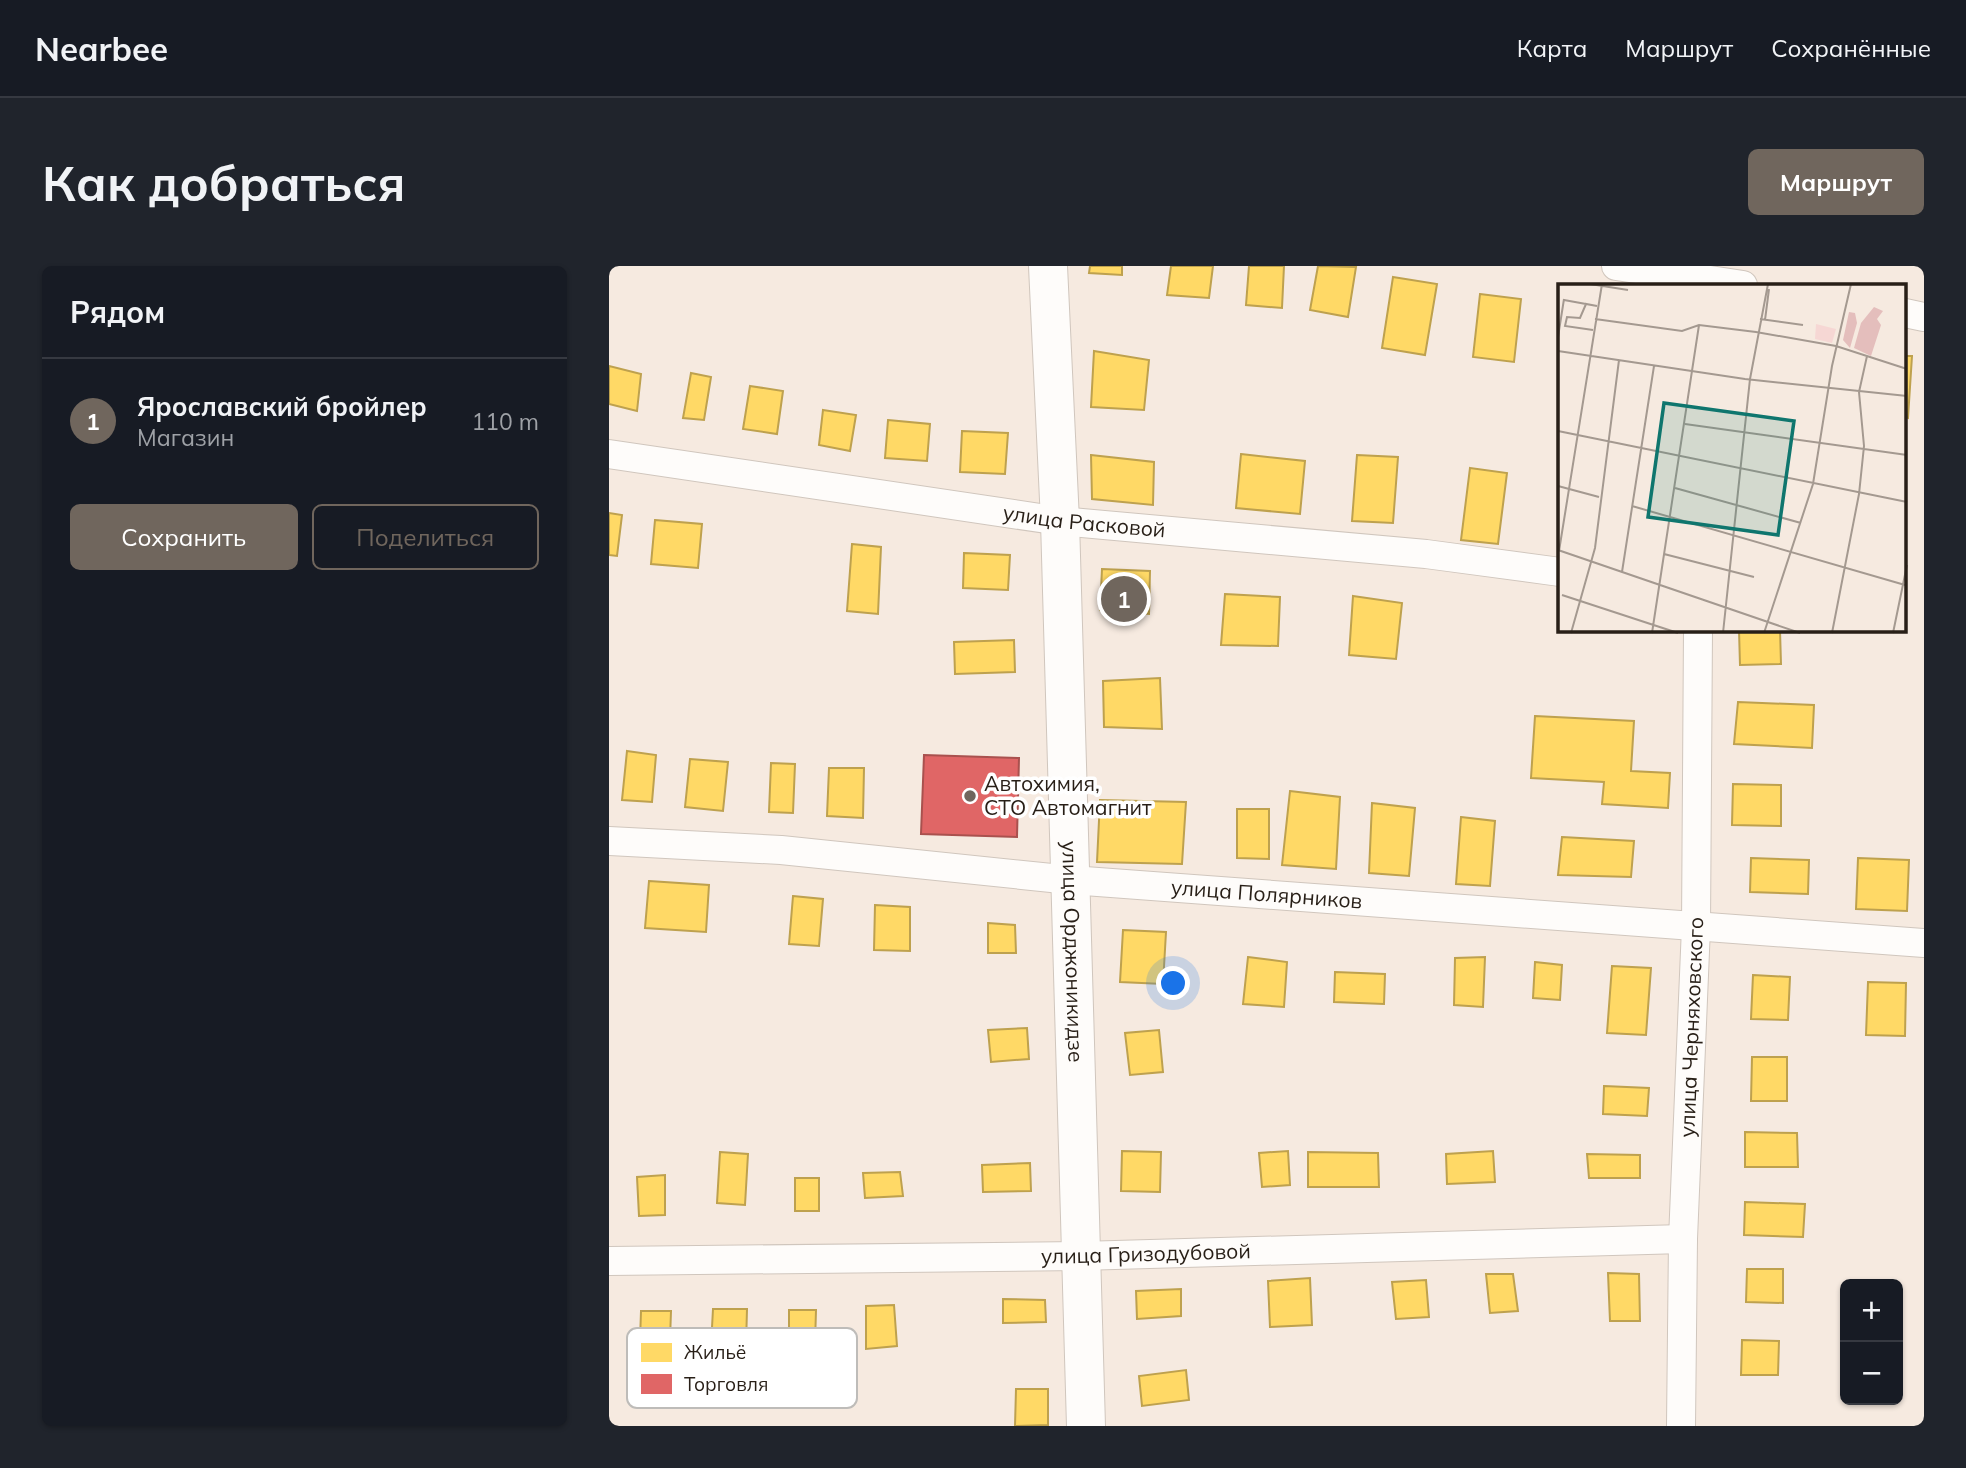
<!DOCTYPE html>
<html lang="ru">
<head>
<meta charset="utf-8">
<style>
  body { margin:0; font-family:Mulish,sans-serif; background:#20242c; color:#f1f3f6 }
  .controls { position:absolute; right:21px; bottom:21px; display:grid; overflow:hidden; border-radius:10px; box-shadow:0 2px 5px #0004 }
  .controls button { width:63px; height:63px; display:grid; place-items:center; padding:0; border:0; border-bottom:2px solid #363941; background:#171b24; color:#f1f3f6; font:35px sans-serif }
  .you { position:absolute; left:565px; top:718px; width:24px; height:24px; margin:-18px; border:5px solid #fff; border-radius:50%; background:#1a73e8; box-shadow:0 0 0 10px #1a73e833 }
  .badge { display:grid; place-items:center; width:46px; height:46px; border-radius:50%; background:#70665d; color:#fff; font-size:23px; font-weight:700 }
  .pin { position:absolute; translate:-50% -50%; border:4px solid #fff; box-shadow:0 2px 7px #0006 }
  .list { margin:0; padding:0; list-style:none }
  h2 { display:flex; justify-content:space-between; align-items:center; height:91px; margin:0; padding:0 28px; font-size:30px }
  h2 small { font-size:23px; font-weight:400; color:#9ea1a6 }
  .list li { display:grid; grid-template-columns:46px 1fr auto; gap:21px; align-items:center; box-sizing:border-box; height:126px; padding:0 28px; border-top:2px solid #363941 }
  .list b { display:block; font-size:26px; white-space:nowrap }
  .list p { margin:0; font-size:23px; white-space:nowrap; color:#9ea1a6 }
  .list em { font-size:23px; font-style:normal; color:#9ea1a6 }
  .actions { display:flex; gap:14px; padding:21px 28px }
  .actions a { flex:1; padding:16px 0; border:2px solid #70665d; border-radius:10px; text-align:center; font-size:24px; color:#70665d }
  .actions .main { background:#70665d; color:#fff }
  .map { position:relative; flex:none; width:1315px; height:1160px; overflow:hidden; border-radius:10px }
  header { display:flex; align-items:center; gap:42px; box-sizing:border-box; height:98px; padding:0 35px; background:#171b24; border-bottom:2px solid #363941 }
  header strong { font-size:33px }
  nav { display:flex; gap:38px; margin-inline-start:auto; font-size:24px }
  .intro { display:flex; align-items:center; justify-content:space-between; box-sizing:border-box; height:168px; padding:0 42px }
  h1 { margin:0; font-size:49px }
  .button { padding:18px 32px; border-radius:10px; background:#70665d; color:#fff; font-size:24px; font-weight:700 }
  main { display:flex; gap:42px; padding:0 42px }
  aside { flex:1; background:#171b24; border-radius:10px; box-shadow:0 2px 5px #0004 }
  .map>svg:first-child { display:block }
  .homes { fill:#ffd966; stroke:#bea14e; stroke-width:2 }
  .shops { fill:#e06666; stroke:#a9514e; stroke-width:2 }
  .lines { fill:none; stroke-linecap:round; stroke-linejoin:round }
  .street-casing { stroke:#d0c6bd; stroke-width:30 }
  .secondary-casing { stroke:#d0c6bd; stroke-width:40 }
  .street { stroke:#fefcfa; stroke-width:28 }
  .secondary { stroke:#fefcfa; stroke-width:38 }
  .poi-dot { fill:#70665d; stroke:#fff; stroke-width:2.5 }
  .labels { text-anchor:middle; stroke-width:7; stroke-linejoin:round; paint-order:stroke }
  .street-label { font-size:21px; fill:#281f17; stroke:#fff }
  .poi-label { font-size:21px; fill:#281f17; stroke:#fff; text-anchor:start }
  .inset-road { fill:none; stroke:#a49990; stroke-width:2 }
  .view { fill:#0f766e; fill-opacity:0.15; stroke:#0f766e; stroke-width:3.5 }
  .inset-edge { fill:none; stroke:#281f17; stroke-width:3.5 }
  .key { fill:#fff; stroke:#bebcb9; stroke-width:2 }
  .key-label { font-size:19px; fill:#281f17 }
</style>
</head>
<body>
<header>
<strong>Nearbee</strong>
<nav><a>Карта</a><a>Маршрут</a><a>Сохранённые</a></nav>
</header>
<div class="intro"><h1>Как добраться</h1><a class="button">Маршрут</a></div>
<main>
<aside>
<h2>Рядом<small></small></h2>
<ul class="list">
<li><span class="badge">1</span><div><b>Ярославский бройлер</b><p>Магазин</p></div><em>110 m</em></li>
</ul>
<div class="actions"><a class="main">Сохранить</a><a>Поделиться</a></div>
</aside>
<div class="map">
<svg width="1315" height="1160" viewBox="0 0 1315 1160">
  <rect width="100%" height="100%" fill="#f6eae0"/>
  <g class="homes">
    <polygon points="481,0 513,0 513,9 480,7"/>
    <polygon points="562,0 604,0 600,32 558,29"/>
    <polygon points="640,0 675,0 673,42 637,39"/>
    <polygon points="709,0 747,1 739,51 701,44"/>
    <polygon points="784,11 828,18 816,89 773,82"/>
    <polygon points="871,28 912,33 905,96 864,91"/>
    <polygon points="485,85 540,94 535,144 482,141"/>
    <polygon points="1296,90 1303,90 1299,152 1296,151"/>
    <polygon points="0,100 32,108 28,145 0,138"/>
    <polygon points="82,107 102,111 95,154 74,152"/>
    <polygon points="141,120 174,125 168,168 134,163"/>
    <polygon points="214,144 247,149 241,185 210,179"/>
    <polygon points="279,154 321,158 318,195 276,192"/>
    <polygon points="353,165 399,167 396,208 351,206"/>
    <polygon points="632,188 696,195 691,248 627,242"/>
    <polygon points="482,189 545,196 544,239 483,233"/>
    <polygon points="748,189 789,191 784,257 743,255"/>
    <polygon points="861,202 898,207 889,278 852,274"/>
    <polygon points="0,247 13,249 8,290 0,289"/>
    <polygon points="46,254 93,258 89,302 42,298"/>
    <polygon points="243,278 272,281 269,348 238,345"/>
    <polygon points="355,287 401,289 399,324 354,322"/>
    <polygon points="493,303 541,305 540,348 491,344"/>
    <polygon points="616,328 671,331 669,380 612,379"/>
    <polygon points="744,330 793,337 787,393 740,389"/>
    <polygon points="1130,364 1171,364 1172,398 1131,399"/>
    <polygon points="405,374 406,406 346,408 345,376"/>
    <polygon points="551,412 553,463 495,461 494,415"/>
    <polygon points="1129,436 1205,439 1203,482 1125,478"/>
    <polygon points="926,450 1025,455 1022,505 1061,507 1059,542 993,538 995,516 922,512"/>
    <polygon points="18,485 47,489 43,536 13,534"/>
    <polygon points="81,493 119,496 114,545 76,541"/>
    <polygon points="162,497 186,498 184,547 160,546"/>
    <polygon points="220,502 255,502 254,552 218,550"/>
    <polygon points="1124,518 1172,519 1172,560 1123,559"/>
    <polygon points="681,525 731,531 727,603 673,599"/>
    <polygon points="491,534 577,536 573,598 488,596"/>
    <polygon points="763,537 806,542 800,610 760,607"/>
    <polygon points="628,543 660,543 660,593 628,592"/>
    <polygon points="852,551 886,555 881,620 847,618"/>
    <polygon points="953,571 1025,575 1022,611 949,609"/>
    <polygon points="1142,592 1200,594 1199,628 1141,626"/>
    <polygon points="1249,592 1300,594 1298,645 1247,643"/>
    <polygon points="40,615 100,619 97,666 36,662"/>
    <polygon points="184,630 214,633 210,680 180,678"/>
    <polygon points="266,639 301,641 301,685 265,684"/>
    <polygon points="379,657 406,659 407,687 379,687"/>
    <polygon points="514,664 557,666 554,718 511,716"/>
    <polygon points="639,691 678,696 675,741 634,738"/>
    <polygon points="876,691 874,741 845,739 846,692"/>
    <polygon points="926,696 953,699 951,734 924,732"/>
    <polygon points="1003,700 1042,702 1037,769 998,767"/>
    <polygon points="726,706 776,708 775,738 725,736"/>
    <polygon points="1144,709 1181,711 1179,754 1142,753"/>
    <polygon points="1259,716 1297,717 1296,770 1257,769"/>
    <polygon points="418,762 420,793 382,796 379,764"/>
    <polygon points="550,764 554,806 521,809 516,767"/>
    <polygon points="1143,791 1178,791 1178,835 1142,835"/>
    <polygon points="995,820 1040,822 1038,850 994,848"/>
    <polygon points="1136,866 1188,867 1189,901 1136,901"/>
    <polygon points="513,885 552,886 551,926 512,925"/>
    <polygon points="679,885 681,919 653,921 650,887"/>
    <polygon points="884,885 886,916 838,918 837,888"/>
    <polygon points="111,886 139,888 136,939 108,937"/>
    <polygon points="699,886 769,887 770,921 699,921"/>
    <polygon points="978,888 1031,889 1031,912 980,912"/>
    <polygon points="421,897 422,925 374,926 373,899"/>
    <polygon points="291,906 294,930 256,932 254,907"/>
    <polygon points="56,909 56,949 30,950 28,911"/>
    <rect x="186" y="912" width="24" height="33"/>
    <polygon points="1136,936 1196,938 1194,971 1135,969"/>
    <polygon points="1138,1003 1174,1003 1174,1037 1137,1036"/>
    <polygon points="999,1007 1030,1008 1031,1055 1001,1055"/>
    <polygon points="877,1008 904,1008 909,1045 881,1047"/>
    <polygon points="701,1012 703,1059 661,1061 659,1015"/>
    <polygon points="817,1014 820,1051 787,1053 783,1016"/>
    <polygon points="572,1023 572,1050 528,1053 527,1025"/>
    <polygon points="394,1033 436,1034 437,1056 394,1057"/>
    <polygon points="285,1039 288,1080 257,1083 257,1040"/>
    <polygon points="104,1043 138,1043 137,1080 102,1080"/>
    <polygon points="180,1044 207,1044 206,1078 180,1081"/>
    <polygon points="32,1045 62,1045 61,1074 31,1075"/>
    <polygon points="1133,1074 1170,1075 1169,1109 1132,1109"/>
    <polygon points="577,1104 580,1134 533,1140 530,1110"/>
    <polygon points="407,1123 439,1123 439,1159 406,1160"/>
  </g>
  <polygon class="shops" points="315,489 410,492 408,571 312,568"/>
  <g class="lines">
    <defs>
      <g id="street">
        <polyline points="1007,0 1134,19"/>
        <polyline points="1296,47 1315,51"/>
        <path id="s1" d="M0 188 451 255 817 288 951 306"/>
        <path id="s2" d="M0 575 172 584 462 614 1315 677"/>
        <path id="s3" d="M0 995 471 990 1074 973"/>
        <path id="s4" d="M1072 1160 1074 973 1087 661 1089 364"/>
      </g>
      <g id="secondary">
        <path id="s5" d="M439 0 451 255 477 1160"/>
      </g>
    </defs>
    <use href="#street" class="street-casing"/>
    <use href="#secondary" class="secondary-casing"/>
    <use href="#street" class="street"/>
    <use href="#secondary" class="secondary"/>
  </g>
  <circle class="poi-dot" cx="361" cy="530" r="7"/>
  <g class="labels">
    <g class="street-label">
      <text dy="7" stroke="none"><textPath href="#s1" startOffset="480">улица Расковой</textPath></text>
      <text dy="7" stroke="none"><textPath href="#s2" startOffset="660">улица Полярников</textPath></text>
      <text dy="7" stroke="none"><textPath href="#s5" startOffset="686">улица Орджоникидзе</textPath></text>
      <text dy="7" stroke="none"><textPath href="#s4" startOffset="399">улица Черняховского</textPath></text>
      <text dy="7" stroke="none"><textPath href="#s3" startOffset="537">улица Гризодубовой</textPath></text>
    </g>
    <g class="poi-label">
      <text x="375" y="525">Автохимия,<tspan x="375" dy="24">СТО Автомагнит</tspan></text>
    </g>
  </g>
  <g transform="translate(949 18)">
    <rect width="348" height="348" fill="#f6eae0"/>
    <path d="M258 40 278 45 274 59 257 55Z" fill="#f6d7d4"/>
    <path d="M316 23 325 27 319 35 323 41 313 72 296 64 303 39ZM291 28 297 29 299 39 292 64 285 56Z" fill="#e4bebc"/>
    <path class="inset-road" d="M32 0 70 6M6 16 28 20M37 35 124 47 141 41 198 48M202 35 245 41M207 36 211 5M35 46 7 42 9 33 22 34 28 20 39 22M198 48 278 62 349 85M0 53 6 15M0 67 187 95 349 112M127 140 349 171M0 147 349 218M0 202 41 213M117 204 243 239M74 222 347 301M0 266 242 349M1 267 44 0M106 270 196 293M64 288 96 82M4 311 120 349M13 349 37 264 61 76M94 349 141 41M165 349 192 95 210 0M206 349 255 200 274 82 293 0M274 349 301 210 306 162 301 108 309 72M335 349 349 281"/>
    <path class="view" d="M106 119 236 137 220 251 90 233Z"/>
    <rect width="348" height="348" class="inset-edge"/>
  </g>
  <rect x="18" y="1062" width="230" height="80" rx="10" class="key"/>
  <rect x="32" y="1077" width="31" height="19" fill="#ffd966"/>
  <rect x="32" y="1108" width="31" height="20" fill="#e06666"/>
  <g class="key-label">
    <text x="75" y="1093">Жильё</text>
    <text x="75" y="1125">Торговля</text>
  </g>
</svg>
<div class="controls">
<button>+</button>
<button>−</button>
</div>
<div class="you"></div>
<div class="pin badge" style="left:515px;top:333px">1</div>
</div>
</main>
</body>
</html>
